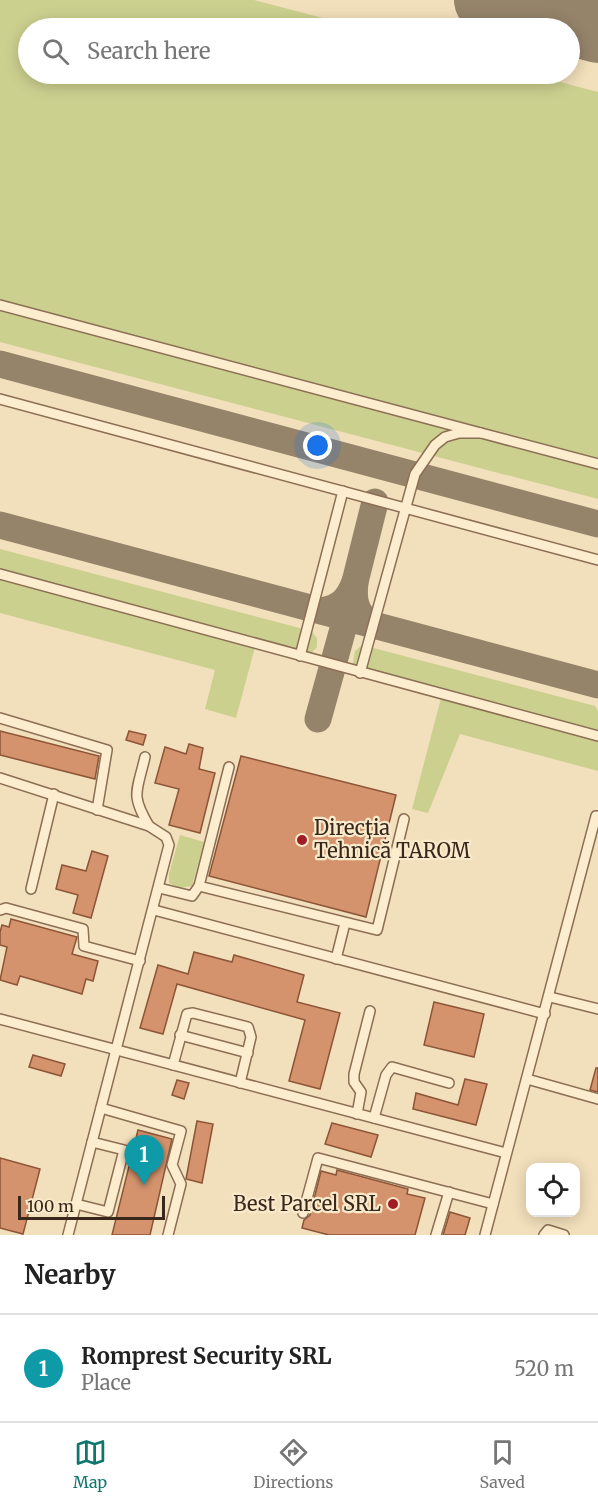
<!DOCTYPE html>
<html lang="en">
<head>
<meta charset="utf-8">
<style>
  body { margin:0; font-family:Merriweather,serif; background:#f2f2f2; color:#222 }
  .controls { position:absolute; right:18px; bottom:18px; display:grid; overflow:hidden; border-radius:12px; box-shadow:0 3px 15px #0003 }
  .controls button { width:54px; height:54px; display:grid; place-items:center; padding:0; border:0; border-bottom:2px solid #e0e0e0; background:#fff; color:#222; font:30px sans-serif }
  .scale { position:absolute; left:18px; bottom:15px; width:147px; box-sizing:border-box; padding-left:6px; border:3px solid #38271a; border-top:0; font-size:16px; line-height:21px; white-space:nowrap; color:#38271a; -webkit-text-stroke:4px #f9eacc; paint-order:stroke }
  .you { position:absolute; left:318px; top:446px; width:21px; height:21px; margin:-15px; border:4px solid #fff; border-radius:50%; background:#1a73e8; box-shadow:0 0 0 9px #1a73e833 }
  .badge { display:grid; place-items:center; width:39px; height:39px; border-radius:50%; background:#0f766e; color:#fff; font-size:20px; font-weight:700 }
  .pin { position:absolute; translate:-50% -50px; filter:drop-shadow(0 2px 3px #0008) }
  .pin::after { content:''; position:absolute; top:32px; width:21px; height:18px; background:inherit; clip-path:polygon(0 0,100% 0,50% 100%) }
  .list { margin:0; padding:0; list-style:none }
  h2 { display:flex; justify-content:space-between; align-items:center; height:78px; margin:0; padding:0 24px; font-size:26px }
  h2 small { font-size:20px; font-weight:400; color:#767676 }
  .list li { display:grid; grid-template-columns:39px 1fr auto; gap:18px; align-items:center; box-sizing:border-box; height:108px; padding:0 24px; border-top:2px solid #e0e0e0 }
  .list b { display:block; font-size:22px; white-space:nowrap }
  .list p { margin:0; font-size:20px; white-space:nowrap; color:#767676 }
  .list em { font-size:20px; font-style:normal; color:#767676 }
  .icon { flex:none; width:33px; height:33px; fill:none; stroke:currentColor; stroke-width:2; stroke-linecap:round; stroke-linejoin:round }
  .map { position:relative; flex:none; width:598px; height:1235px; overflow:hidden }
  .search { position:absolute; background:#fff; box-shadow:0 3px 15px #0003; left:18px; right:18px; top:18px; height:66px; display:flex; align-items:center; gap:15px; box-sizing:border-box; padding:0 21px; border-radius:33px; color:#767676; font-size:22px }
  .sheet { height:186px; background:#fff }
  nav { display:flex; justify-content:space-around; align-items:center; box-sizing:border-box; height:84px; border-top:2px solid #e0e0e0; background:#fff; font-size:16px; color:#767676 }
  nav a { display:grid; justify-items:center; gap:3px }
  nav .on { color:#0f766e }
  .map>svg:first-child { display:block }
  .green { fill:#ccd08f }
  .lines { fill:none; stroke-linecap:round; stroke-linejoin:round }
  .taxiway { stroke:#95836a; stroke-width:27 }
  .runway { stroke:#95836a; stroke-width:66 }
  .building { fill:#d4936d; stroke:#8c5537; stroke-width:1.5 }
  .minor-casing { stroke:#8b6e54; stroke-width:12 }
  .minor { stroke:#fcedcf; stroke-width:9 }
  .poi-dot { fill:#9f1e25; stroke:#f9eacc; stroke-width:2 }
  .labels { text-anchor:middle; stroke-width:4.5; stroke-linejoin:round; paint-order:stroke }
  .poi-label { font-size:20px; fill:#38271a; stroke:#f9eacc; text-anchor:start }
</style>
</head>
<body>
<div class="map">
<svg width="598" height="1235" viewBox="0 0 598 1235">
  <rect width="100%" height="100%" fill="#f2dfbb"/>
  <g class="green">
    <polygon points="0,0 254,0 361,28 28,28 28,74 530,74 598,92 598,499 0,342"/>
    <polygon points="0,549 311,631 317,638 317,647 304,660 255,647 236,718 205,709 215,670 0,613"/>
    <polygon points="362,645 595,706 598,711 598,771 460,734 428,813 412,809 441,698 352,668 355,651"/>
    <polygon points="180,835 204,842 192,886 179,888 169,883 169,874"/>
  </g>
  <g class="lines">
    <g class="taxiway">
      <polyline points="0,364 598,524"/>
      <polyline points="0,525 598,685"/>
      <polyline points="355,582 375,502"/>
      <path d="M322 611C341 607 348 600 355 582 353 600 355 612 370 624"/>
      <polyline points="318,719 346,618"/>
    </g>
    <polyline class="runway" points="487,0 598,30"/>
  </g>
  <g class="building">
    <polygon points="0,731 99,756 95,779 0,755"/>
    <polygon points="129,731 146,735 143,745 126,740"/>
    <polygon points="189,744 203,748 199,769 215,773 200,833 169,825 179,789 155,783 165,747 186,754"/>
    <polygon points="241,756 396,795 366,917 209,876"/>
    <polygon points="92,851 108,856 91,918 73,913 78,895 56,889 62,865 86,871"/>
    <polygon points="11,919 77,937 72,954 98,961 93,981 86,979 82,994 20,976 17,985 0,980 7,947 0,945 0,932 2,925 9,927"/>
    <polygon points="194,952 232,962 234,955 304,975 297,1002 340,1013 320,1089 289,1081 305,1020 177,984 163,1034 140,1028 158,965 188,974"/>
    <polygon points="434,1002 484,1014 474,1057 424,1045"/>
    <polygon points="33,1055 65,1064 61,1076 29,1067"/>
    <polygon points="596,1068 598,1068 598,1092 590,1090"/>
    <polygon points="465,1079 487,1084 476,1125 413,1109 416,1093 458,1105"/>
    <polygon points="177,1080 189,1083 184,1099 172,1095"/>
    <polygon points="197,1121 213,1124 202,1183 186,1179"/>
    <polygon points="332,1123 378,1135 371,1157 325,1144"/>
    <polygon points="138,1130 172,1139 150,1235 112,1235"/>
    <polygon points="0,1158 40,1169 23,1234 0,1228"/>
    <polygon points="337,1170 408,1189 407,1194 425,1198 415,1235 329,1235 302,1228 304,1220 310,1215 321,1171 336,1175"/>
    <polygon points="450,1212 470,1218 465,1235 443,1235"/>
  </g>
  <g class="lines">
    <defs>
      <g id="minor">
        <polyline points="0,305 481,433"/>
        <polyline points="0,399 598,560"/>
        <polyline points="0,574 598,736"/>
        <polyline points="300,656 343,491"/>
        <polyline points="360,673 415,474 435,445 445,437 459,433 481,433 598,464"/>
        <polyline points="0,718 107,750 97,810"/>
        <path d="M145 757C137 792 130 794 149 826"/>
        <polyline points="229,767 199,886 377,930 404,819"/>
        <polyline points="0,778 149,826 166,837 169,845 68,1235"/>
        <polyline points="159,888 192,896 199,886"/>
        <polyline points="31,889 54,794"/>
        <polyline points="0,910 6,908 83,929 84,946 140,961"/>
        <polyline points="154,910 545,1014"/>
        <polyline points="336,959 345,923"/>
        <polyline points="550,997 598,1009"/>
        <polyline points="0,1019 506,1153"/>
        <polyline points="180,1035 248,1053"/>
        <polyline points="173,1065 187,1014 193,1013 248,1027 251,1037 240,1083"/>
        <polyline points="527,1079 598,1099"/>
        <polyline points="101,1108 181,1131 172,1165 181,1184 168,1235"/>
        <polyline points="357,1114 361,1092 354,1082 354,1074 370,1011"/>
        <polyline points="374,1118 386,1075 392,1067 449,1083"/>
        <polyline points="76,1204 108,1212 124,1150 92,1142"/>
        <polyline points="303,1213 318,1158 493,1204"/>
        <polyline points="436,1235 449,1192"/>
        <polyline points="485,1235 596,816 598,816"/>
        <polyline points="544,1235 548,1230 564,1235"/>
      </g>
    </defs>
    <use href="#minor" class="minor-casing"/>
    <use href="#minor" class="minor"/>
  </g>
  <g class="poi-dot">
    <circle cx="302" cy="840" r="6"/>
    <circle cx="393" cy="1204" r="6"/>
  </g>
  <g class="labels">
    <g class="poi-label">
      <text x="314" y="835">Direcţia<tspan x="314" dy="23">Tehnică TAROM</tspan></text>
      <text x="381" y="1211" text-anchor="end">Best Parcel SRL</text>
    </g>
  </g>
</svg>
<div class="controls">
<button><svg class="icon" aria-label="locate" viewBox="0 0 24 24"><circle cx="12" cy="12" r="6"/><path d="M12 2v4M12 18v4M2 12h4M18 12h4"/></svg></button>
</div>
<div class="scale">100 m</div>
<div class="you"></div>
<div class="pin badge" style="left:144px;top:1185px;background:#0f9aa8">1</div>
<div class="search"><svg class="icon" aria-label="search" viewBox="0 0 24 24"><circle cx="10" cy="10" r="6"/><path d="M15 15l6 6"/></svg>Search here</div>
</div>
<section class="sheet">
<h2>Nearby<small></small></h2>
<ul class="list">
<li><span class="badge" style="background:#0f9aa8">1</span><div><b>Romprest Security SRL</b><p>Place</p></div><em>520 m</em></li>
</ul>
</section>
<nav>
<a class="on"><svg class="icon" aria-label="map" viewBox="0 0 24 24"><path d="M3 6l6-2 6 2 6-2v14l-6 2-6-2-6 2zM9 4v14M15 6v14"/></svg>Map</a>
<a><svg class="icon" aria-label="directions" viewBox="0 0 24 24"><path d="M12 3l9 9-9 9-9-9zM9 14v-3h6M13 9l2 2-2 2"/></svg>Directions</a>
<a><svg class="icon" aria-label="saved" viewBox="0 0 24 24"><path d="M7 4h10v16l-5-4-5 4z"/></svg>Saved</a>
</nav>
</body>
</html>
